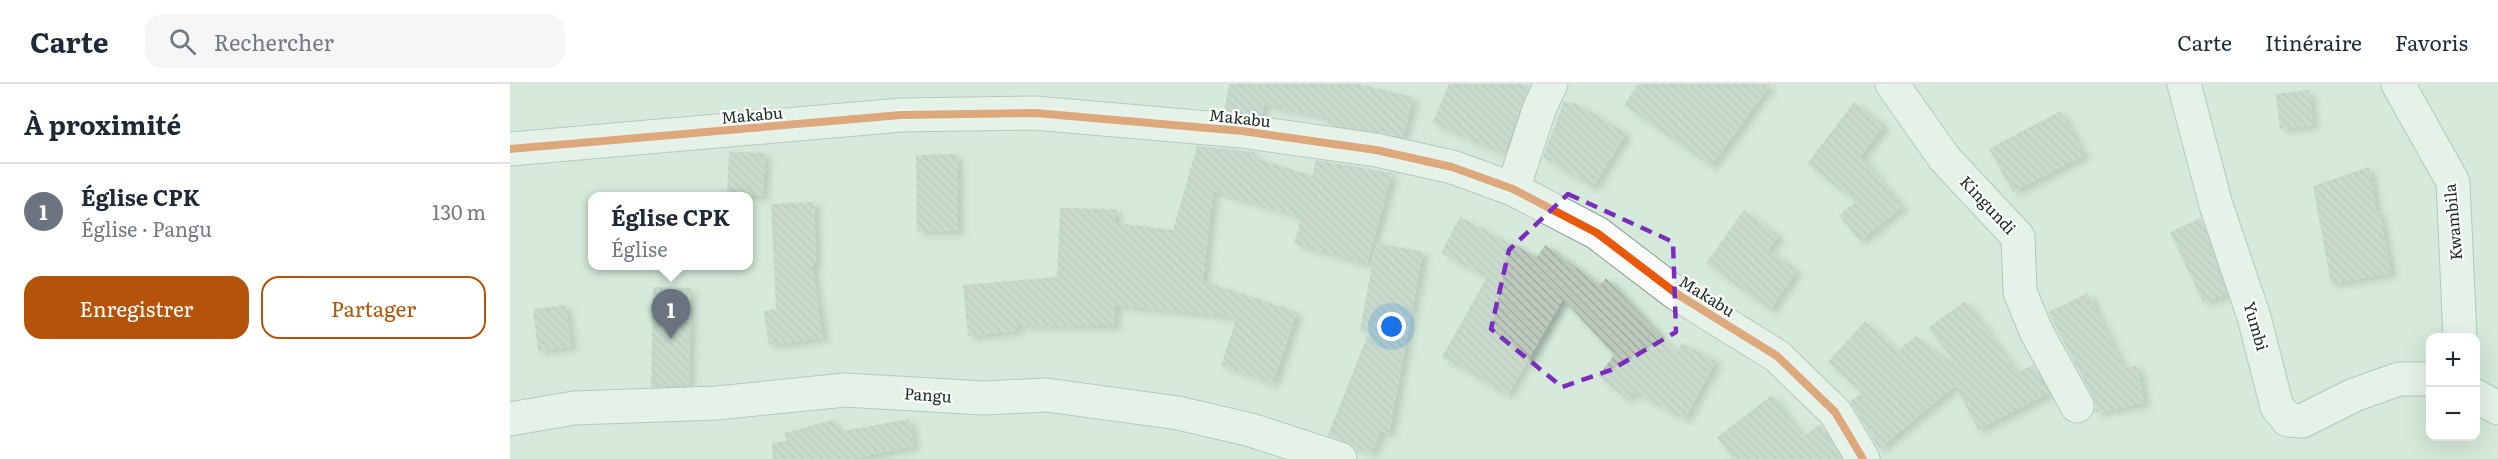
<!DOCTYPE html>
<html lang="fr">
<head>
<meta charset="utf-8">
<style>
  body { margin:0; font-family:Literata,serif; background:#f6f6f7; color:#1f2937 }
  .controls { position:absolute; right:18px; bottom:18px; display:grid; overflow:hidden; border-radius:12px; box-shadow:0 6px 24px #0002 }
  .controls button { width:54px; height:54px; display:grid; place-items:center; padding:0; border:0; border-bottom:2px solid #e0e1e3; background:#fff; color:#1f2937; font:30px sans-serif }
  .you { position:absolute; left:882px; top:243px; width:21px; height:21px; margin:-15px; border:4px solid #fff; border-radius:50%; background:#1a73e8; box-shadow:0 0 0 9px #1a73e833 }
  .badge { display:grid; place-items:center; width:39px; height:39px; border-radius:50%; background:#b45309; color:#fff; font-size:20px; font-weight:700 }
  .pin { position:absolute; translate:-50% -50px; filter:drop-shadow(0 2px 3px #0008) }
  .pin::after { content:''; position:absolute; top:32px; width:21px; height:18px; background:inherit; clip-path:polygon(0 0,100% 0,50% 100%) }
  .popup { position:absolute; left:78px; top:108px; width:165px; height:78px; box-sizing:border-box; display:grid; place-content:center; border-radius:12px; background:#fff; filter:drop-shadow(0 2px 4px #0005); font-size:20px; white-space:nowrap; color:#747a83 }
  .popup b { font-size:22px; color:#1f2937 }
  .popup::after { content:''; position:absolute; left:50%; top:100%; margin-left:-12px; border:12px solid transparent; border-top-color:#fff }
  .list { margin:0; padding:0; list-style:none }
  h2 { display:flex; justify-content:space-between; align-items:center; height:78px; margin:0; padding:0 24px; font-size:26px }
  h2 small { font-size:20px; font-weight:400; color:#747a83 }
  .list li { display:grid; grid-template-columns:39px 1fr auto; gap:18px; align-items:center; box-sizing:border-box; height:96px; padding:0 24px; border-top:2px solid #e0e1e3 }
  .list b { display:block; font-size:22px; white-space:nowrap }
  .list p { margin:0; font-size:20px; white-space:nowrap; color:#747a83 }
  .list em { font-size:20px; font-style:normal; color:#747a83 }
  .actions { display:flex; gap:12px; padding:18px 24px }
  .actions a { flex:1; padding:14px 0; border:2px solid #b45309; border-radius:18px; text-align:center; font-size:21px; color:#b45309 }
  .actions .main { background:#b45309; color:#fff }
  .icon { flex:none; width:33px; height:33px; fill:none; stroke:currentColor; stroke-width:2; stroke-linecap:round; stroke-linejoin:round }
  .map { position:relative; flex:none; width:1988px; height:375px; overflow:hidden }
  header { display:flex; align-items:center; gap:36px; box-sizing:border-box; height:84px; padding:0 30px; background:#fff; border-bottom:2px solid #e0e1e3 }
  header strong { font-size:28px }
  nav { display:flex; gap:33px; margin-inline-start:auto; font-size:21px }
  .search { width:420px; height:54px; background:#f6f6f7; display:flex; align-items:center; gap:15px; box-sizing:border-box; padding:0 21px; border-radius:18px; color:#747a83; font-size:22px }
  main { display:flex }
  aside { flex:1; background:#fff }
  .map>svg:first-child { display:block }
  .building { fill:url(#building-back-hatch); filter:url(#shadow) }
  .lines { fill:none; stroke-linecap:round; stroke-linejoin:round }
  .minor-casing { stroke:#8e9e93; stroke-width:35 }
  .minor { stroke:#f9fcfa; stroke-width:33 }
  .cycleway-casing { stroke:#fff; stroke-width:11 }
  .cycleway { stroke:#e8590c; stroke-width:8 }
  .marked { fill:none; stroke:#7b2cbf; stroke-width:4.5; stroke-dasharray:12 8; stroke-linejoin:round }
  .labels { text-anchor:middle; stroke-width:4.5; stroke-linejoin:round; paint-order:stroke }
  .street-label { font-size:16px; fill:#1b291f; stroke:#fff }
</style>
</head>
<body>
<header>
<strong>Carte</strong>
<div class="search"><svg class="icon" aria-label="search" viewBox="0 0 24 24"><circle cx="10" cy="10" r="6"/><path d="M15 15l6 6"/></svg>Rechercher</div>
<nav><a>Carte</a><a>Itinéraire</a><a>Favoris</a></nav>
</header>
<main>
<aside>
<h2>À proximité<small></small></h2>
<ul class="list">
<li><span class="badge" style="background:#6b7280">1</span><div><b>Église CPK</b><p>Église · Pangu</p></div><em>130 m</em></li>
</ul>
<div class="actions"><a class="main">Enregistrer</a><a>Partager</a></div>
</aside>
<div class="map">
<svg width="1988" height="375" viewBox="0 0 1988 375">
  <defs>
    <pattern id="building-back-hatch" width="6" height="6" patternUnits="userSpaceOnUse" patternTransform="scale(1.5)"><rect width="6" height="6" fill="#bbc8bb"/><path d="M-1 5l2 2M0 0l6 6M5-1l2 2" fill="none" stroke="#a0aca0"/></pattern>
    <filter id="shadow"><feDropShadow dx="6" dy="4" stdDeviation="3" flood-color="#0004"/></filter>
  </defs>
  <rect width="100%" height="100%" fill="#d5eadb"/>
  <g class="building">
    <polygon points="719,0 849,0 903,13 895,48 893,48 892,53 816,40 817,34 754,20 752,31 714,27"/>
    <polygon points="939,0 1013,0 1019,3 994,70 922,39"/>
    <polygon points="1128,0 1261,0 1201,82 1114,21"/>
    <polygon points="1799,6 1803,41 1770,45 1766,10"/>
    <polygon points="1054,17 1062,20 1063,18 1116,49 1083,103 1033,73"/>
    <polygon points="1344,18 1374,41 1351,72 1392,123 1350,157 1329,131 1346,118 1297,80"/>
    <polygon points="1550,27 1574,71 1503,108 1479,65"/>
    <polygon points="687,62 745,68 744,74 802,92 806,76 882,89 857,180 784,160 791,133 703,107 693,197 787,228 763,299 711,281 727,233 605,221 605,242 506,241 507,247 458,252 453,201 547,193 550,124 606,125 606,139 663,146"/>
    <polygon points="219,68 255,69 253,112 217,112"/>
    <polygon points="447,70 448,147 407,147 406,71"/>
    <polygon points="1859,83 1866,128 1869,127 1881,189 1821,200 1803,102"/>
    <polygon points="304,118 306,179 302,179 313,254 259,261 254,227 266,225 261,120"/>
    <polygon points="1234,126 1269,152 1258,166 1287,186 1260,226 1196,179"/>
    <polygon points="950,133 1027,173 1035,161 1090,201 1096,194 1166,269 1172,259 1206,277 1175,335 1124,308 1118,316 1088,292 1104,271 1053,215 998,311 932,273 977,193 931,169"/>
    <polygon points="1691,134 1717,211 1693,218 1660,148"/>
    <polygon points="866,159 913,168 879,350 871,347 861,370 818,351 859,248 850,247"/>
    <polygon points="143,203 181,204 179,301 141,303"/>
    <polygon points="1578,209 1613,284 1627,281 1634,319 1584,329 1586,322 1583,313 1538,228"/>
    <polygon points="1455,217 1507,289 1523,281 1538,309 1468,346 1445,302 1369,365 1340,317 1352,309 1318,278 1355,237 1387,267 1406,252 1441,278 1443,275 1418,244"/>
    <polygon points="56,221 61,263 28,267 23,225"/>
    <polygon points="1262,311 1293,353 1310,340 1331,375 1223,375 1207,353"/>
    <polygon points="399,335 404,362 341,375 263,375 262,359 276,357 274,349 324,336 327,348"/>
  </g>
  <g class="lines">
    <defs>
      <g id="minor">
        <polyline points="1382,0 1435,75 1508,153 1510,208 1526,247 1567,322"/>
        <polyline points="1674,0 1706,121 1744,233 1767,323 1778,336 1792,337 1844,311 1889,295 1920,295"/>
        <polyline points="1888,0 1943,98 1950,254"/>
        <polyline points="0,65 391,31 525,29 732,47 866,66 942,83 1003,105 1087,149 1167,210 1267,272 1325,328 1353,375"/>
        <polyline points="1003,105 1030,23 1041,0"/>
        <polyline points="1966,312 1988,324"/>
        <polyline points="0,335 64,324 207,319 335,306 473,314 537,311 668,329 741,346 830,375"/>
      </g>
    </defs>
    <use href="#minor" class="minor-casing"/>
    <use href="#minor" class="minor"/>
    <defs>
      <polyline id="cycleway" points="0,65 391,31 525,29 732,47 866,66 942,83 1003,105 1087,149 1167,210 1267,272 1325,328 1353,375"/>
    </defs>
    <use href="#cycleway" class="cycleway-casing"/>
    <use href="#cycleway" class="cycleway"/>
  </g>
  <path d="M0 0H1988V375H0ZM1058 110 1163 158 1166 248 1101 286 1052 303 981 245 999 166Z" fill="#d5eadb" fill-opacity=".55" fill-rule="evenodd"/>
  <path class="marked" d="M1058 110 1163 158 1166 248 1101 286 1052 303 981 245 999 166Z"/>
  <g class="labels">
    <g class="street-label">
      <text transform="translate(242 31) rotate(-5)" y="6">Makabu</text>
      <text transform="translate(730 34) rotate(6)" y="6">Makabu</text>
      <text transform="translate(1478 121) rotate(47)" y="6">Kingundi</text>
      <text transform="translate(1943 138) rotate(-95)" y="6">Kwambila</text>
      <text transform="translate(1197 212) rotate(32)" y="6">Makabu</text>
      <text transform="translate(1746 242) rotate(74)" y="6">Yumbi</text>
      <text transform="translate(418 311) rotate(4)" y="6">Pangu</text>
    </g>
  </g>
</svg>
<div class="controls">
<button>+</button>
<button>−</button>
</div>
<div class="you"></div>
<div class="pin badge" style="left:161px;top:255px;background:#6b7280">1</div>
<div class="popup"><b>Église CPK</b>Église</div>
</div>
</main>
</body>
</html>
